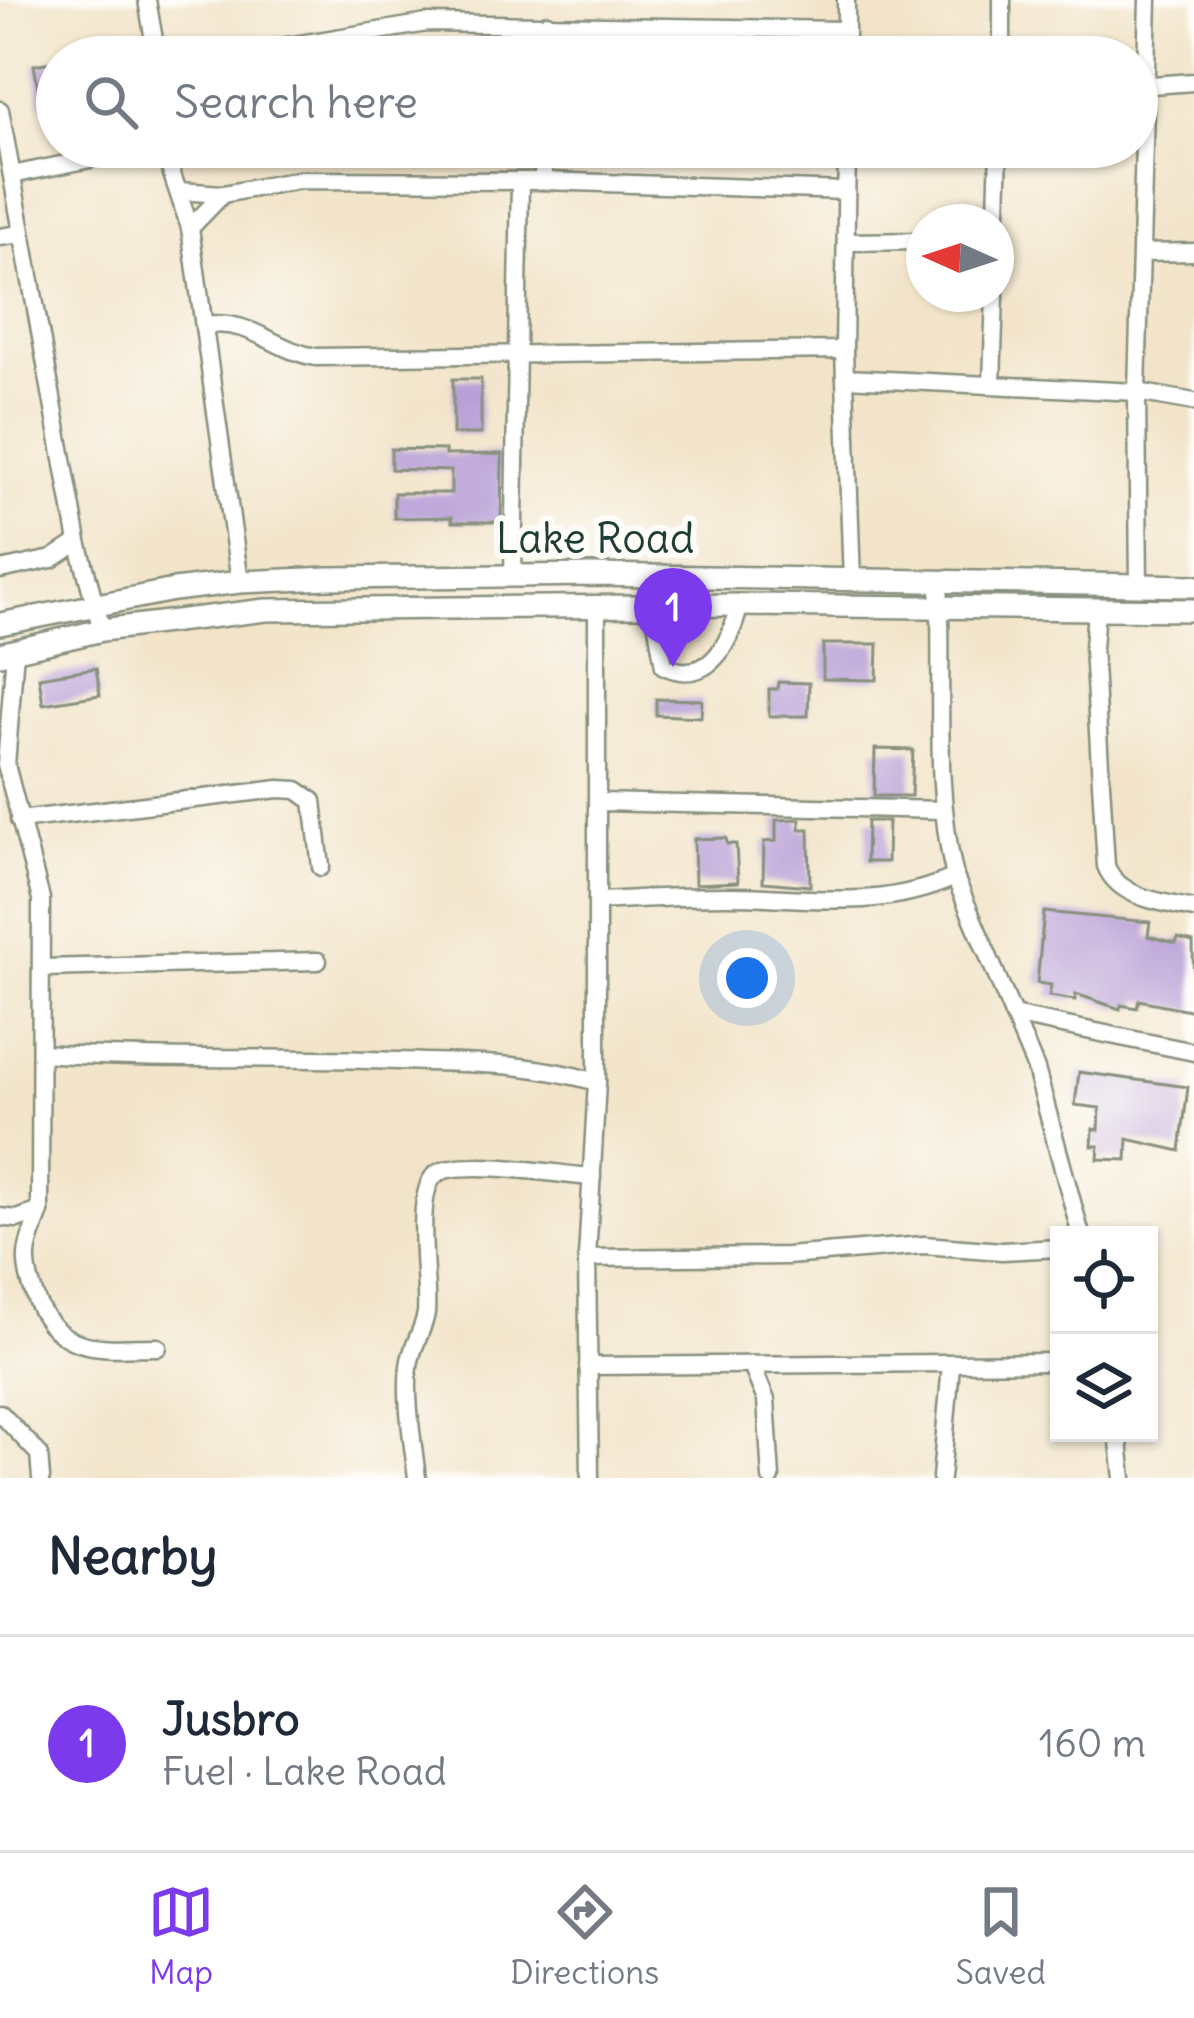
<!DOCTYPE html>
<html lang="en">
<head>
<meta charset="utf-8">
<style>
  body { margin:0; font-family:Delius,sans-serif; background:#f6f6f7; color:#1f2937 }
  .controls { position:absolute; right:36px; bottom:36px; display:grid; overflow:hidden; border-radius:0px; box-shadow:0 3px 9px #0004 }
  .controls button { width:108px; height:108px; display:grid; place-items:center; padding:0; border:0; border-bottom:3px solid #e0e1e3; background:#fff; color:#1f2937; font:60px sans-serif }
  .compass { position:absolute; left:906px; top:204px; width:108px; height:108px; border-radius:50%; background:#fff; box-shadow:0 3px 9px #0004; rotate:273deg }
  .you { position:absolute; left:747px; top:978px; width:42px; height:42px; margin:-30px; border:9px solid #fff; border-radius:50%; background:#1a73e8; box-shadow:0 0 0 18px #1a73e833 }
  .badge { display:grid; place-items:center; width:78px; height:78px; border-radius:50%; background:#7c3aed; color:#fff; font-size:39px; font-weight:700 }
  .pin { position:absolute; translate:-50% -99px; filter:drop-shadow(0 3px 6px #0008) }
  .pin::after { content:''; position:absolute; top:63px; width:42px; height:36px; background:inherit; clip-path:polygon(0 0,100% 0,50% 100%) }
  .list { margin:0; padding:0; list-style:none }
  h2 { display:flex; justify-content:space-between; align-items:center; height:156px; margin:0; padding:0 48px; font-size:51px }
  h2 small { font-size:39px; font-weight:400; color:#747a83 }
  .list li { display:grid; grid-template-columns:78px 1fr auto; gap:36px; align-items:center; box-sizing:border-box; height:216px; padding:0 48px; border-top:3px solid #e0e1e3 }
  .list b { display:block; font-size:45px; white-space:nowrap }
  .list p { margin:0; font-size:39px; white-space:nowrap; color:#747a83 }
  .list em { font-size:39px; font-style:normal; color:#747a83 }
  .icon { flex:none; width:66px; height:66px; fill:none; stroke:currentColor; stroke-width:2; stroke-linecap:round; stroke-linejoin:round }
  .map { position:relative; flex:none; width:1194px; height:1478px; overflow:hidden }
  .search { position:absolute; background:#fff; box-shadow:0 3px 9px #0004; left:36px; right:36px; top:36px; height:132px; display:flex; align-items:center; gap:30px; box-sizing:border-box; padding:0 42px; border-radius:66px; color:#747a83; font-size:45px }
  .sheet { height:372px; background:#fff }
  nav { display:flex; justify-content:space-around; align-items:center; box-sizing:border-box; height:168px; border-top:3px solid #e0e1e3; background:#fff; font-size:33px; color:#747a83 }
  nav a { display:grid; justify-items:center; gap:6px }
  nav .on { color:#7c3aed }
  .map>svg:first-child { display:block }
  .building { fill:#b89fd7 }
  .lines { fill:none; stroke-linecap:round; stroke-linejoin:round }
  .minor-casing { stroke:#88907e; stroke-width:21 }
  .major-casing { stroke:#88907e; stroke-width:26 }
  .minor { stroke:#fff; stroke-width:16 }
  .major { stroke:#fff; stroke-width:21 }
  .labels { text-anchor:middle; stroke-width:12; stroke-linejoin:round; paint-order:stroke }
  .street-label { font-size:42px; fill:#1f3d34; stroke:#fdfcf7 }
</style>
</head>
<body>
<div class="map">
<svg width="1194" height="1478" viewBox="0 0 1194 1478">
  <rect width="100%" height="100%" fill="#fdfcf7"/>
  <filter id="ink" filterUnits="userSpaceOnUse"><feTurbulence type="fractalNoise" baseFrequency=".00833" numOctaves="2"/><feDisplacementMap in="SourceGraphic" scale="24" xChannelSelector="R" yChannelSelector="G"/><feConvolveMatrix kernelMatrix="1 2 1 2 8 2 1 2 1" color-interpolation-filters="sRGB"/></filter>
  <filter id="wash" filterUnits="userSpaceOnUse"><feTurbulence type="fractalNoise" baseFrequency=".004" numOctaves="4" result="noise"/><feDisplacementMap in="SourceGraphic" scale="48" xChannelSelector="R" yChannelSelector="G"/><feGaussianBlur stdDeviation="2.7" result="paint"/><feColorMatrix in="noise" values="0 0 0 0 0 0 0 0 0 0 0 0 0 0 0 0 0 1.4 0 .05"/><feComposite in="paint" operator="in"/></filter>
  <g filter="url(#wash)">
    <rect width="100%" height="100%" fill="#f2e4c9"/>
    <g id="blocks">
      <g class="building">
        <polygon points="57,61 57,103 41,105 34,65"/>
        <rect x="453" y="379" width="28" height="55"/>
        <polygon points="391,449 445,450 445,455 502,454 501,522 452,522 452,517 394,518 394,493 451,493 451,471 391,469"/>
        <polygon points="823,644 878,644 877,680 823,679"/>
        <polygon points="96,668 100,695 43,704 39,677"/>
        <polygon points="778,682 809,683 808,716 769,716 769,689 777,689"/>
        <polygon points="656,699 702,700 701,717 656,715"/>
        <polygon points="875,749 913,750 911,796 874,796"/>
        <polygon points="800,819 800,829 809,829 810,886 763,882 764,842 776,841 776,820"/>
        <polygon points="867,821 888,821 887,862 866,862"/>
        <polygon points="726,838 727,844 736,844 738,882 695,884 694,839"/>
        <polygon points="1044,912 1150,922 1148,936 1176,943 1178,938 1193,942 1194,1011 1139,1000 1137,1008 1121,1005 1120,1009 1076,994 1075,1000 1049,996 1051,985 1037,983"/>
        <polygon points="1079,1072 1188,1087 1180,1151 1128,1139 1127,1160 1098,1159 1099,1146 1092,1146 1093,1129 1099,1130 1100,1108 1075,1105"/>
      </g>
    </g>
  </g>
  <g filter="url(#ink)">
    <use href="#blocks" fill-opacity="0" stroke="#88907e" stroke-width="3"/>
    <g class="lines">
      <defs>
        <g id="minor">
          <polyline points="147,0 157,57"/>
          <polyline points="1002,0 1002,57"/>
          <polyline points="221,57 427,23 844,30"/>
          <polyline points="546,57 547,23"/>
          <polyline points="846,57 846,0"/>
          <polyline points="1137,86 1194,82"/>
          <polyline points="0,110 78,542 102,630"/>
          <polyline points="163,147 190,228 240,582"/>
          <polyline points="847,147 844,350 852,582"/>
          <polyline points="12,175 105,156 120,147"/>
          <polyline points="543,181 544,147"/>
          <polyline points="179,191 223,194 298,180 543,181 846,191"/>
          <polyline points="190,228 223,194"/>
          <polyline points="0,237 21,234"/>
          <polyline points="846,242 924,241"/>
          <polyline points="996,244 999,147"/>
          <polyline points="1142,253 1194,252"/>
          <path d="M204 325C254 319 272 350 316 357L844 350"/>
          <polyline points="845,378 1137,392 1194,402"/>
          <polyline points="992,383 995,294"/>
          <polyline points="0,570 52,559 78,542"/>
          <polyline points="513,576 520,181"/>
          <path d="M939 583C944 681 932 781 955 877L1036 1069 1081 1235"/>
          <polyline points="1139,586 1137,392 1148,0"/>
          <path d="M660 606 657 626 664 666C710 687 730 642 740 605"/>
          <path d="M1096 610 1093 648 1106 866C1119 899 1163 902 1194 909"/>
          <polyline points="599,802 943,810"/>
          <polyline points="19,820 279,789 297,790 313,801 321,867"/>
          <path d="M598 901C641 899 684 896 727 896 810 896 877 912 955 877"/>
          <polyline points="43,968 318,961"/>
          <polyline points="1013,1015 1194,1052"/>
          <path d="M41 1053C160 1061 279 1056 398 1061 473 1064 522 1061 597 1082"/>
          <path d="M40 1211C36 1225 27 1242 27 1256 26 1271 32 1288 37 1302 61 1357 107 1347 158 1347"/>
          <polyline points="0,1217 17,1219 40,1211 41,899 6,765 15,651"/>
          <polyline points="587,1258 787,1256 924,1245 1002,1251 1059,1248"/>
          <polyline points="588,1366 1059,1362"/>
          <polyline points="752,1366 766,1400 771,1478"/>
          <polyline points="0,1413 39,1454 41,1478"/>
          <polyline points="1118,1433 1123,1478"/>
          <path d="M417 1478C413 1443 405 1401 409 1366 411 1347 423 1332 426 1313 429 1285 413 1195 435 1175 456 1157 560 1175 592 1177"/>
          <polyline points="590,1478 587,1258 597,1082 597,608"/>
          <polyline points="941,1478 951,1365"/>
        </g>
        <g id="major">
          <polyline points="0,624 174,590 240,582 329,578 595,575 1194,586"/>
          <polyline points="0,654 102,630 266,610 740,605 1194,610"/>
        </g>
      </defs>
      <use href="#minor" class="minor-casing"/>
      <use href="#major" class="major-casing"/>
      <use href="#minor" class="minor"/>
      <use href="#major" class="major"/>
    </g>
  </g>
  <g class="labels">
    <g class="street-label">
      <text x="595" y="553">Lake Road</text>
    </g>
  </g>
</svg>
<div class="controls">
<button><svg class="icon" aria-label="locate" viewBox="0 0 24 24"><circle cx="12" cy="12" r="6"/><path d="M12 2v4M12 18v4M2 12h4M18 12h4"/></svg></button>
<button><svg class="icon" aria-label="layers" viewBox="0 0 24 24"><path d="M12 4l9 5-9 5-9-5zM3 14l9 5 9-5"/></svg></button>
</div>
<svg class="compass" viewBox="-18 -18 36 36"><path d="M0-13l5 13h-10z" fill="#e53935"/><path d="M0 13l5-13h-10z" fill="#747a83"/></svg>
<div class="you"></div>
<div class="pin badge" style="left:673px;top:667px">1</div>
<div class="search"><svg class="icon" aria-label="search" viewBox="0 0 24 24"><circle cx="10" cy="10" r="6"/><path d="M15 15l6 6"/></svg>Search here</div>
</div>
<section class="sheet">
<h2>Nearby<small></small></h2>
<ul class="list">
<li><span class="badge">1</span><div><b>Jusbro</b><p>Fuel · Lake Road</p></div><em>160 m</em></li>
</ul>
</section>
<nav>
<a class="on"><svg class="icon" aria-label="map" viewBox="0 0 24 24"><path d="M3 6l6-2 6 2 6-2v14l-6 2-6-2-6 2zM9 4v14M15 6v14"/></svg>Map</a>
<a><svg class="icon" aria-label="directions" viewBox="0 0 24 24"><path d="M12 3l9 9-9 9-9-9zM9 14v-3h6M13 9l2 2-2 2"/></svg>Directions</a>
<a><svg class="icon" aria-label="saved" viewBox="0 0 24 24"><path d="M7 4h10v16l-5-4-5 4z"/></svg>Saved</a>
</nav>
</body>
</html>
